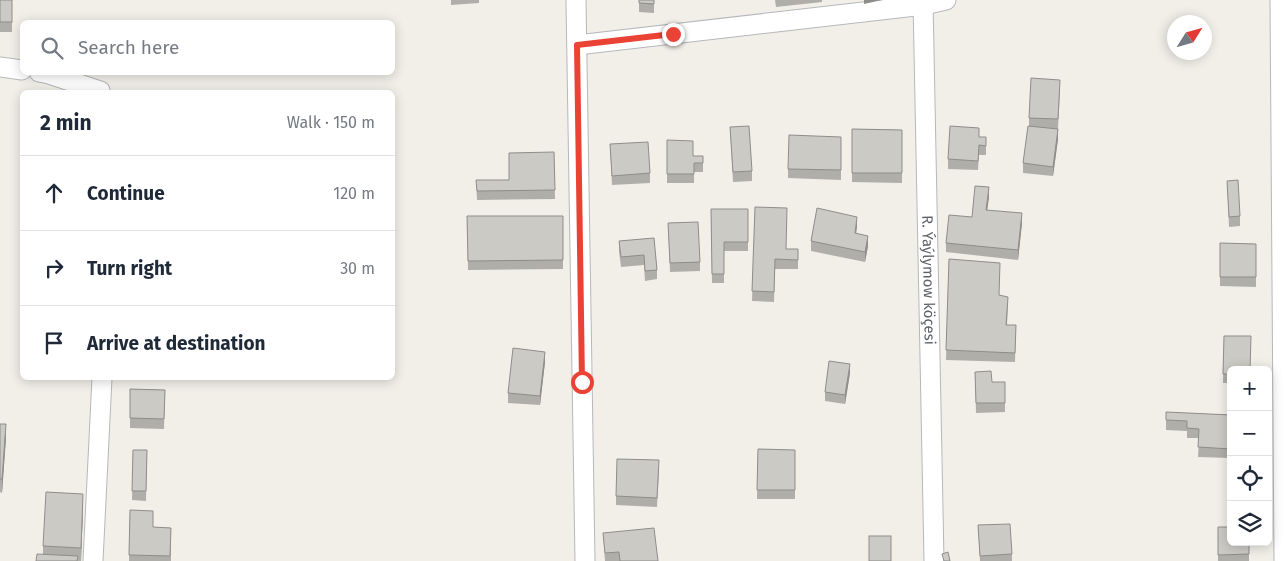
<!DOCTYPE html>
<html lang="en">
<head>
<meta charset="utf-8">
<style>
  body { margin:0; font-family:"Fira Sans",sans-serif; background:#f6f6f7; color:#1f2937 }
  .controls { position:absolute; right:15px; bottom:15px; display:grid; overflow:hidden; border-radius:8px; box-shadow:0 2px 12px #0003 }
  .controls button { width:45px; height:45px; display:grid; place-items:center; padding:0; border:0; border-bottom:1px solid #e0e1e3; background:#fff; color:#1f2937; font:25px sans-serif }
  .compass { position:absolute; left:1167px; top:15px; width:45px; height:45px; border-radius:50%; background:#fff; box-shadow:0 2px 12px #0003; rotate:53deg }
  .stop { position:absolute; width:15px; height:15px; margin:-11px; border:4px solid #ea4335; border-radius:50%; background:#fff }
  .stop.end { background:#ea4335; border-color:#fff; box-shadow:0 1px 5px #0008 }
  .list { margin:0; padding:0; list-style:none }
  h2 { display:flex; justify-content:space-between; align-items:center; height:65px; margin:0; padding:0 20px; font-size:21px }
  h2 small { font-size:16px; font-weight:400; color:#747a83 }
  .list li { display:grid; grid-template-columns:32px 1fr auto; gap:15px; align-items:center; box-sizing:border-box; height:75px; padding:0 20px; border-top:1px solid #e0e1e3 }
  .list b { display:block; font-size:19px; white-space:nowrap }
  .list em { font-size:16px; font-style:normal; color:#747a83 }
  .icon { flex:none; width:28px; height:28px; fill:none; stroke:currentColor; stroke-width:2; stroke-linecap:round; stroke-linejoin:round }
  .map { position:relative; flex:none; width:1287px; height:561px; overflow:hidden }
  .search { position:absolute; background:#fff; box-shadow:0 2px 12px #0003; left:20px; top:20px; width:375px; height:55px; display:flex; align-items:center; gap:12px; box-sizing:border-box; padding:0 18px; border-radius:8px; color:#747a83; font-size:19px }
  .panel { position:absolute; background:#fff; box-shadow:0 2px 12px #0003; left:20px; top:90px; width:375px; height:290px; border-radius:8px }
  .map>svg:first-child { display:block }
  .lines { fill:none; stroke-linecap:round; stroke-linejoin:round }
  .minor-casing { stroke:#b5b8bc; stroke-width:21 }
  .minor { stroke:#fff; stroke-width:19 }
  .wall { fill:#afaea9 }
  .shaded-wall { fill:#8f8d8a }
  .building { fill:#cccac5; stroke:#8f8d8a }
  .route { stroke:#ea4335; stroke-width:6 }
  .labels { text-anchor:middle; stroke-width:4.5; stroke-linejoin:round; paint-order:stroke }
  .street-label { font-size:15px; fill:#5f6368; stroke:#fff }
</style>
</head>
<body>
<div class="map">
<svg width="1287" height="561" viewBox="0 0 1287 561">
  <rect width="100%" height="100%" fill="#f1efe8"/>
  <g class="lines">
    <defs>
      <g id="minor">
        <polyline points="576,0 585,561"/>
        <path id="s1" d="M923 0 934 561"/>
        <polyline points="1280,0 1284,561"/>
        <polyline points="577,45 924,5 946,0"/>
        <polyline points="0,67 22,70"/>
        <polyline points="39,72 49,74 100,91 100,92"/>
        <polyline points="93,561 102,378"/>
      </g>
    </defs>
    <use href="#minor" class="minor-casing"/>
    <use href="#minor" class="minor"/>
  </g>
  <g class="wall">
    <rect x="0" y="0" width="12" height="32"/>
    <polygon points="451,0 479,0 479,3 451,5"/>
    <polygon points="639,0 654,0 654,13 639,12"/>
    <polygon points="775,0 822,0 822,2 776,7"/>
    <polygon points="1060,90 1058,129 1058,139 1053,176 1023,173 1023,163 1029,126 1029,118"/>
    <polygon points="730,127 752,171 752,181 733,182"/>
    <polygon points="852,129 902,130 902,183 852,182"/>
    <polygon points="841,137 841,180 788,178 788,169"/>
    <polygon points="986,137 986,155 979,155 978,170 948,169 948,159"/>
    <polygon points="667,140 693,156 703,156 703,172 694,172 694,183 667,183"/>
    <polygon points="610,144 650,173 650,183 612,185"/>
    <polygon points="554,152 555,199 477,200 476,180 509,180"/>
    <polygon points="1227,181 1240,216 1240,226 1229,227"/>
    <polygon points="989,197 987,210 1022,223 1018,260 946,252 946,243 972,217"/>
    <polygon points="755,207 786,249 798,249 798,269 775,269 774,302 752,301"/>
    <polygon points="711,209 748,209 748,251 724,251 724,283 712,283"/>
    <polygon points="467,216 563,216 563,269 468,270"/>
    <polygon points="668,223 700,262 700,271 670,272"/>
    <polygon points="857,226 856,233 868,246 865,262 811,251 811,241"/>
    <polygon points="654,238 657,270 657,279 645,281 644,265 621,267 619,251 619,241"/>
    <polygon points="1220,243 1256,244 1256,287 1220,286"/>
    <polygon points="949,259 999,295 1008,306 1007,325 1016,325 1015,362 946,360"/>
    <polygon points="1224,336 1231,370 1231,383 1223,383"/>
    <polygon points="545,362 540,405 508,403 508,393"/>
    <polygon points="975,372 992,382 1005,382 1005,412 976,413"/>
    <polygon points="850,373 845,404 825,401 825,392"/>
    <polygon points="130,389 165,390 164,429 130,428"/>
    <polygon points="1166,412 1231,415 1231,458 1198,457 1199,438 1187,438 1187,431 1166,430"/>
    <polygon points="0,424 6,438 2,493 0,492"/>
    <polygon points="758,449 795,450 795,499 757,499"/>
    <polygon points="133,450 147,450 146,501 132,500"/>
    <polygon points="659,470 657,507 616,505 616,496"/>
    <polygon points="83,508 81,561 36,561 43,554 43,546"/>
    <polygon points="130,510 153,527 171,528 171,561 129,561"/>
    <polygon points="978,525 1012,554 1012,561 980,561"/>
    <polygon points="1218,527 1249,554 1249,561 1218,561"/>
    <polygon points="603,533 658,561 605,561"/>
  </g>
  <g class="shaded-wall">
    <polygon points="864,0 882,0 864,4"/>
    <polygon points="1058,129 1058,139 1053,176 1053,167"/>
    <polygon points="989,187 989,197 986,219 986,210"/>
    <polygon points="1022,213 1022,223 1018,260 1018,250"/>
    <polygon points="857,217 857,226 855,242 855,233"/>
    <polygon points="868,236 868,246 865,262 865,252"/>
    <polygon points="545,352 545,362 540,405 540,396"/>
    <polygon points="850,364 850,373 845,404 845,395"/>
    <polygon points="6,424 6,438 2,493 2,479"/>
    <polygon points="83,494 83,508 81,561 81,548"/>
  </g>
  <g class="building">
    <rect x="0" y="0" width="12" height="22"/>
    <polygon points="639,0 654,0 654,4 639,3"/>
    <polygon points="1031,78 1060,80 1058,119 1029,118"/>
    <polygon points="749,126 752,171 733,172 730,127"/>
    <polygon points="950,126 979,128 979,137 986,137 986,146 979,145 978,161 948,159"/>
    <polygon points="1028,126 1058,129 1053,167 1023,163"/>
    <polygon points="852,129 902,130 902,173 852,173"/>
    <polygon points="789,135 841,137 841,170 788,169"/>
    <polygon points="667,140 693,141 693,156 703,156 703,163 694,163 694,174 667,174"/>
    <polygon points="648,142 650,173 612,176 610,144"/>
    <polygon points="554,152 555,190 477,191 476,180 509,180 509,153"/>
    <polygon points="1238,180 1240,216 1229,217 1227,181"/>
    <polygon points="975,186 989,187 986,210 1022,213 1018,250 946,243 949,215 972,217"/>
    <polygon points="755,207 787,208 786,249 798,249 798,260 775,259 774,292 752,291"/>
    <polygon points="817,208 857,217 855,233 868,236 865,252 811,241"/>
    <polygon points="711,209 748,209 748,242 724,242 724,274 712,274"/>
    <polygon points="467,216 563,216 563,260 468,261"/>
    <polygon points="698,222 700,262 670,263 668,223"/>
    <polygon points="654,238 657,270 645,271 644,255 621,257 619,241"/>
    <polygon points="1220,243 1256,244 1256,277 1220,277"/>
    <polygon points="949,259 1000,263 999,295 1008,297 1006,325 1016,325 1015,353 946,350"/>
    <polygon points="1224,336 1251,336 1250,370 1231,370 1231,374 1223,374"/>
    <polygon points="513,348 545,352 540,396 508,393"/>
    <polygon points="829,361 850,364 845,395 825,392"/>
    <polygon points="991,371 992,382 1005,382 1005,403 976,403 975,372"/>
    <polygon points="130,389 165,390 164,419 130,418"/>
    <polygon points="1166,412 1231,415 1231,449 1198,447 1199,429 1187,428 1187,421 1166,420"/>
    <polygon points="0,424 6,424 2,479 0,479"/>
    <polygon points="758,449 795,450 795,490 757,490"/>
    <polygon points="133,450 147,450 146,491 132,491"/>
    <polygon points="617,459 659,460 657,498 616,496"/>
    <polygon points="46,492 83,494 81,548 43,546"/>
    <polygon points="130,510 153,511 153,527 171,528 170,556 129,555"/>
    <polygon points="1010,524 1012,554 980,556 978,525"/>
    <polygon points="1218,527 1231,527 1231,542 1249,542 1249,554 1218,555"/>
    <polygon points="654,528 658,561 620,561 619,552 605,553 603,533"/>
    <rect x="869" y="536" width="22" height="25"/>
    <polygon points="948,552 950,561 944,561 942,554"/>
    <polygon points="37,554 78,556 77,561 36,561"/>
  </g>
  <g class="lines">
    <polyline class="route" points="582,382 577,45 673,34"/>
  </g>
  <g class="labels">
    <g class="street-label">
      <text dy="5" stroke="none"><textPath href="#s1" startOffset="280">R. Ýaýlymow köçesi</textPath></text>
    </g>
  </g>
</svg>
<div class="controls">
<button>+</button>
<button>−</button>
<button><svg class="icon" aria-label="locate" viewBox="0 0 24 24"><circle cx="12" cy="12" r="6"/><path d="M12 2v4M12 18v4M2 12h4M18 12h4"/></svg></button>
<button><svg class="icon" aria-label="layers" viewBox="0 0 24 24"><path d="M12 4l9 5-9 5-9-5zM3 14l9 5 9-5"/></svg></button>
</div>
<svg class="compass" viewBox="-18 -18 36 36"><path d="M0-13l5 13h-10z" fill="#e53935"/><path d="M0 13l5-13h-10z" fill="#747a83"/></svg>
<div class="stop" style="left:582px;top:382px"></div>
<div class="stop end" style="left:673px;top:34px"></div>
<div class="search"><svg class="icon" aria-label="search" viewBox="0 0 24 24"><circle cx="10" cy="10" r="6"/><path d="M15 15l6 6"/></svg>Search here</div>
<section class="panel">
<h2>2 min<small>Walk · 150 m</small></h2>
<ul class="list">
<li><svg class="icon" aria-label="ahead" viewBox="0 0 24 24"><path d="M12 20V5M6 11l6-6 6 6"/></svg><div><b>Continue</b></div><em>120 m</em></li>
<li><svg class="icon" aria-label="right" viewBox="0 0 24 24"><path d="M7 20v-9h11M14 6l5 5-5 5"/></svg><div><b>Turn right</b></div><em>30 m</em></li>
<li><svg class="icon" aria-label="arrive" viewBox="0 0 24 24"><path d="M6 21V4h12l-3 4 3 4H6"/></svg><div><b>Arrive at destination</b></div></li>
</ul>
</section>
</div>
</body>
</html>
